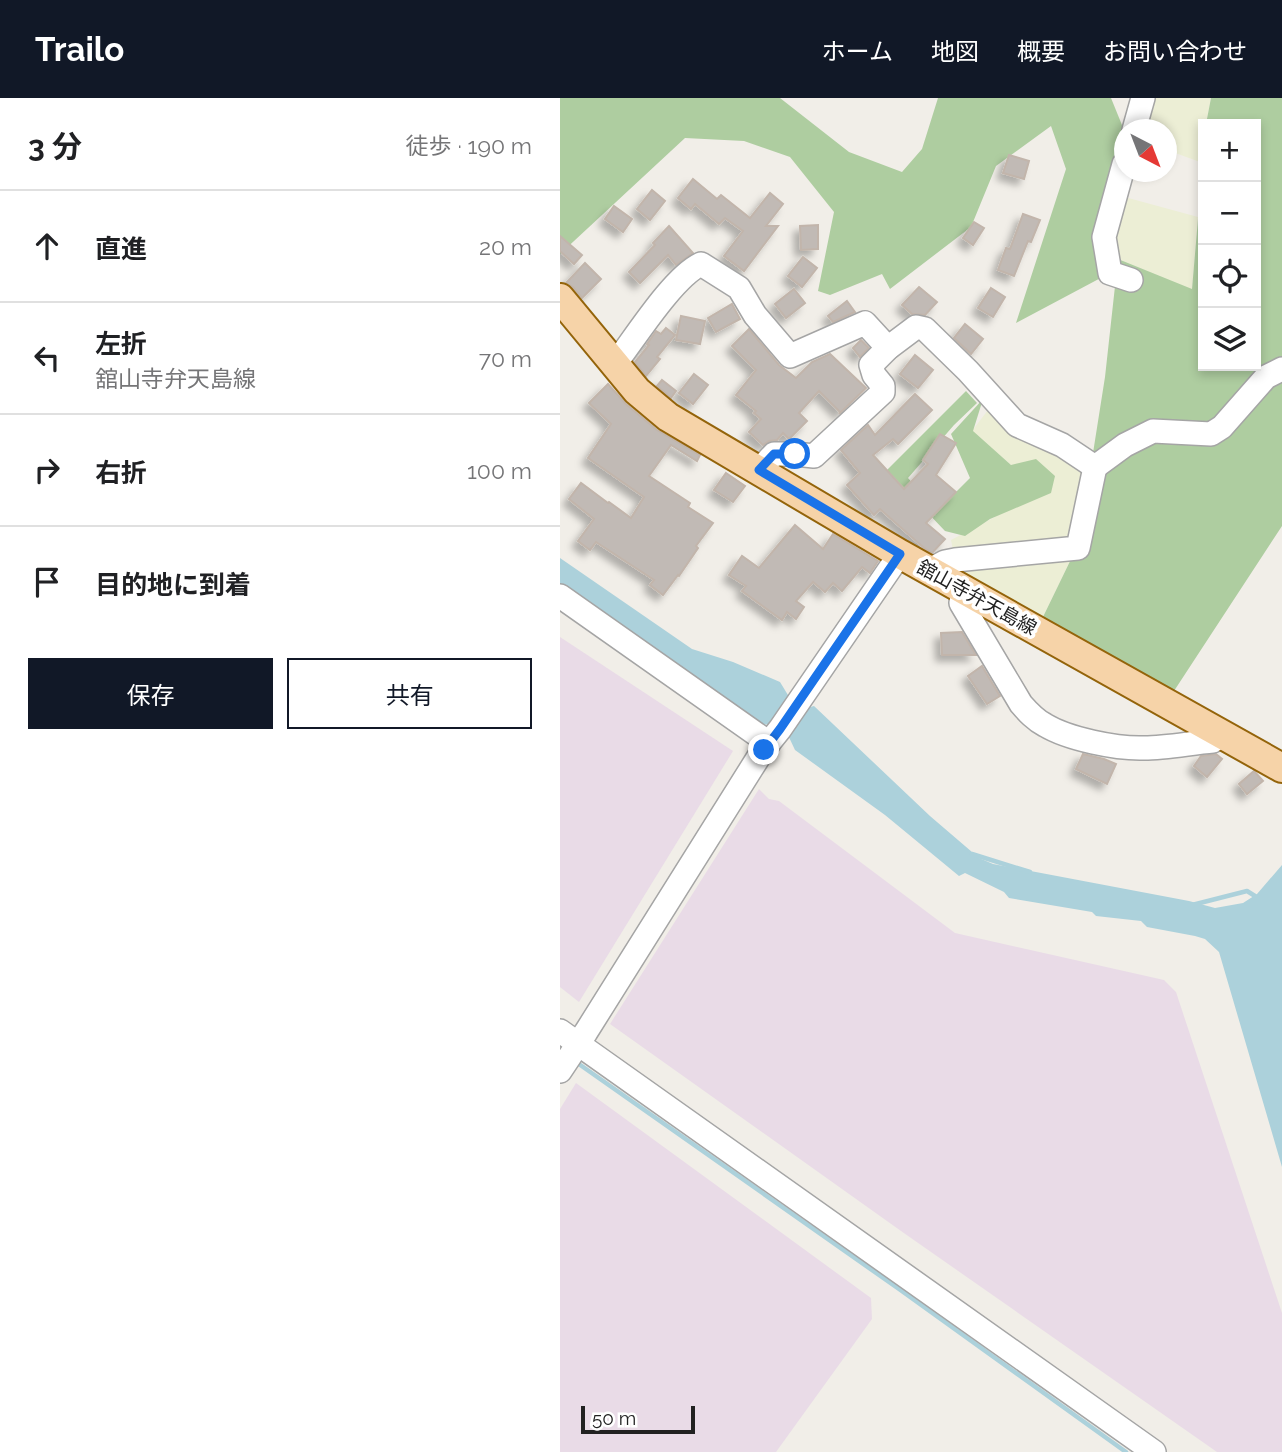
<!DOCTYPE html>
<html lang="ja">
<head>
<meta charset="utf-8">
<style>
  body { margin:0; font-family:Raleway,"Noto Sans JP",sans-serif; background:#f6f6f6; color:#202124 }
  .controls { position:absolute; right:21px; top:21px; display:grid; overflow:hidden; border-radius:0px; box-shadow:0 4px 10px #0003 }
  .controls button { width:63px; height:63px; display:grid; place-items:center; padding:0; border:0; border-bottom:2px solid #e0e0e0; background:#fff; color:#202124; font:35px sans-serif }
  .compass { position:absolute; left:554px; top:21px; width:63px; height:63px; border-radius:50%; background:#fff; box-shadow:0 4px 10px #0003; rotate:138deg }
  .scale { position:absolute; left:21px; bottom:18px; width:114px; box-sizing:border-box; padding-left:7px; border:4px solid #212121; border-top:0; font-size:19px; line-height:24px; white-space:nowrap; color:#212121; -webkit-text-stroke:5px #fff; paint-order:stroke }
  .stop { position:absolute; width:21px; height:21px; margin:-16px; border:5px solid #1a73e8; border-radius:50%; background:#fff }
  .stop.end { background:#1a73e8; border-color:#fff; box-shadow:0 2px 7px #0008 }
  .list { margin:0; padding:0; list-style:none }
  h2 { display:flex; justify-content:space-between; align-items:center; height:91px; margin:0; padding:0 28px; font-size:30px }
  h2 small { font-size:23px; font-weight:400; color:#757577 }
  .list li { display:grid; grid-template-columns:46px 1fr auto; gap:21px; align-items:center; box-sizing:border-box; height:112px; padding:0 28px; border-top:2px solid #e0e0e0 }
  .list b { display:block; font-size:26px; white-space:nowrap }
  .list p { margin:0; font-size:23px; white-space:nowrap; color:#757577 }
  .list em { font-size:23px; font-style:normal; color:#757577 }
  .actions { display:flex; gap:14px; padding:21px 28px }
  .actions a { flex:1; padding:16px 0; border:2px solid #111827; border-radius:0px; text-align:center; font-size:24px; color:#111827 }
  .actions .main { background:#111827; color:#fff }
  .icon { flex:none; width:38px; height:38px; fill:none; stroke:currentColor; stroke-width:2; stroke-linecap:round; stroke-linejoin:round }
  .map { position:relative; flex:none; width:722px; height:1354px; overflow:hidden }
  header { display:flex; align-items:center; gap:42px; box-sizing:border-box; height:98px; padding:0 35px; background:#111827; color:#fff }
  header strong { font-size:33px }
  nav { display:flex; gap:38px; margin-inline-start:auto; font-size:24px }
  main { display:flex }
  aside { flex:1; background:#fff }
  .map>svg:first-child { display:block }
  .industrial { fill:#e9dbe7 }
  .farmland { fill:#eceed5 }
  .forest { fill:#aecda0 }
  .water { fill:#acd1db }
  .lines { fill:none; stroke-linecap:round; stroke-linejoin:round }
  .stream { stroke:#acd1db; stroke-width:4.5 }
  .building { fill:#c1bab5; stroke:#c2b5ab; stroke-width:2; filter:url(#shadow) }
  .minor-casing { stroke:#a5a5a5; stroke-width:26 }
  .major-casing { stroke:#94640a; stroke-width:32 }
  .minor { stroke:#fff; stroke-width:23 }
  .major { stroke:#f6d3a8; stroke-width:28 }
  .route { stroke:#1a73e8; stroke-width:9 }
  .labels { text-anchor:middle; stroke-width:7; stroke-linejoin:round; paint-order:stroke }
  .street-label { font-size:19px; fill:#212121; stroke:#fff }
</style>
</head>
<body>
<header>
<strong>Trailo</strong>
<nav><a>ホーム</a><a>地図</a><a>概要</a><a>お問い合わせ</a></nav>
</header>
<main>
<aside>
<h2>3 分<small>徒歩 · 190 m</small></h2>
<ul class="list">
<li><svg class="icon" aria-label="ahead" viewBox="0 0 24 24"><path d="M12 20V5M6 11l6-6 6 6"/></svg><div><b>直進</b></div><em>20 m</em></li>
<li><svg class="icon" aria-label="left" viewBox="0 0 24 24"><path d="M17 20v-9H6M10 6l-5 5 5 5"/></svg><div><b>左折</b><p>舘山寺弁天島線</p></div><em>70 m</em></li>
<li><svg class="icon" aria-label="right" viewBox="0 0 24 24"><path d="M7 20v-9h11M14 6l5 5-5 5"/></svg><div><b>右折</b></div><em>100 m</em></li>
<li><svg class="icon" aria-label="arrive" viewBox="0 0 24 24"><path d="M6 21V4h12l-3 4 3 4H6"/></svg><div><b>目的地に到着</b></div></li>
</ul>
<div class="actions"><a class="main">保存</a><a>共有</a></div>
</aside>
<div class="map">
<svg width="722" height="1354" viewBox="0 0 722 1354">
  <defs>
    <filter id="shadow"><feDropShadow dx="-6" dy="6" stdDeviation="3.5" flood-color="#0004"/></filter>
  </defs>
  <rect width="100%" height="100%" fill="#f1eee8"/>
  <g class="industrial">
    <polygon points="0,539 173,653 19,904 0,889"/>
    <polygon points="199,691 209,701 219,703 395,835 604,882 616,894 722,1215 722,1354 657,1354 341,1133 50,926"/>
    <polygon points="16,985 311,1200 312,1221 216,1354 0,1354 0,1011"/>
  </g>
  <g class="farmland">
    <polygon points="592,0 651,0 646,26 643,26 643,43 640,64 607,52 606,32 585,32"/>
    <polygon points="561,98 638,119 632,192 558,161 544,139"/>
    <polygon points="431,308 535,369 518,450 395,462 391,442 435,419 451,367 412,333"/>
    <polygon points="514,455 482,521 385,464"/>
  </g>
  <g class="forest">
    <polygon points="0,0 220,0 289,54 342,74 362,51 378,0 551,0 564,32 564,46 548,99 550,175 456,225 506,71 491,28 436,68 411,129 330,191 322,176 270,197 258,193 274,114 230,59 184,43 125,40 0,156"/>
    <polygon points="651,0 722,0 722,428 614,593 482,521 514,455 518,450 545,279 558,161 632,191 639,109 640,64 643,43 643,268 696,268 696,26 646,26"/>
    <polygon points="406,293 417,305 394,327 348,380 377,413 410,380 391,336 423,301 413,333 451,367 476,361 495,378 491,395 430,421 405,438 385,433 327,372"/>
  </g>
  <polygon class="water" points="0,460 132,551 173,564 220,584 231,602 243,611 254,608 370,718 419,760 433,766 629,803 655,810 683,805 697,796 722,767 722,1069 659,854 645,841 635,838 587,829 581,823 536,818 532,814 449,800 444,794 405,775 399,778 325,717 235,652 227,635 213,626 197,627 0,490"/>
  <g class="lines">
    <g class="stream">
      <polyline points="412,756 470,774"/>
      <polyline points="632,807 687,793 695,798 695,801"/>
      <polyline points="16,964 339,1191 566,1354"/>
    </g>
  </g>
  <g class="building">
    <polygon points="449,57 469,63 464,81 443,75"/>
    <polygon points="133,81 157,101 161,97 190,120 210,95 223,106 206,128 218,128 184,173 164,158 183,133 165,120 159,126 135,106 131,111 118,100"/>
    <polygon points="92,92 105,103 90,122 77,111"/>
    <polygon points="54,108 72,121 63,134 45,121"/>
    <polygon points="463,116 480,122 471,144 468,143 454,178 438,172 446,150 450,151"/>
    <polygon points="414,124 424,130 413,147 403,140"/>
    <polygon points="258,127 258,151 241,152 240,128"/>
    <polygon points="109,128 133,155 116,167 108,157 80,185 69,174 95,147 93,145"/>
    <polygon points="0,138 22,157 14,166 0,153"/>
    <polygon points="243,159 257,170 242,189 228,178"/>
    <polygon points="25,165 41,181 22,200 13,189 6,185"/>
    <polygon points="359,189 377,204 365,217 352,216 342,207"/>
    <polygon points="431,190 445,199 433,219 418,210"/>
    <polygon points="234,191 245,205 226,220 215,206"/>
    <polygon points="287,203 295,214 273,224 268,218"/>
    <polygon points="172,206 180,221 156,234 148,220"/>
    <polygon points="121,218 145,223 140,246 116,242"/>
    <polygon points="405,226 423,241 411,256 394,240"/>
    <polygon points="106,230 115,237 97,259 100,261 86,278 75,264 89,247 87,246 96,233 101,236"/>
    <polygon points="189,231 219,267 236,280 252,264 270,256 306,290 279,316 280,314 259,293 239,315 247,323 229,341 223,335 217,342 209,343 203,347 189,334 201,321 194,315 196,313 176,297 196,272 172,248"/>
    <polygon points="301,242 309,250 300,259 293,250"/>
    <polygon points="355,257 373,272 358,290 340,276"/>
    <polygon points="134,276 148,287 133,306 119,295"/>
    <polygon points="102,282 116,293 111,300 97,288"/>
    <polygon points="48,286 66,306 97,332 140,357 137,363 111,347 89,378 130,405 128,409 153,425 136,448 138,450 119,478 118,477 103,497 90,487 94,482 36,444 30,452 18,443 34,421 9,401 21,385 48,405 49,404 71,420 84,399 28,360 51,326 29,305"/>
    <polygon points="355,296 372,312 338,346 333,341 313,357 344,391 368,366 363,362 380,336 396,345 376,377 396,394 366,425 385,441 372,455 364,450 320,411 314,417 287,387 300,375 281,352 308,327 315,337"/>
    <polygon points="166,375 185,388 173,404 154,392"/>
    <polygon points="235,427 263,451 273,436 318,463 310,475 302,469 282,493 273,485 265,494 253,484 236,503 244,509 236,521 227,514 222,522 182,493 186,488 169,477 182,458 199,470"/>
    <polygon points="402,534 416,557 382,557 381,535"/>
    <polygon points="422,568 440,598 427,606 408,578"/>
    <polygon points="523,656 544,661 556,666 547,686 516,671"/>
    <polygon points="656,656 662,661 647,679 634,668 641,658"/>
    <polygon points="694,673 703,683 687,696 679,686"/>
  </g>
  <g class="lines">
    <defs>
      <g id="minor">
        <polyline points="574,32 583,0"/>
        <polyline points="564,66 544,139 550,175 571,182"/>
        <path d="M55 266C75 240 113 179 141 166L179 190 195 217 230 258 305 225 328 250"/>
        <polyline points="199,372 214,356 235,356 254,358 323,294 323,288 314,277 311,267 328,250 356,229 365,231 408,273 457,327 502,347 535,369 565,347 593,333 651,336 662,329 706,279 722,271"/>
        <polyline points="370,472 385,464 395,462 518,450 535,369"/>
        <path d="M403 491 401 505 461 606C468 614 475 622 485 627 508 641 557 651 584 650 607 650 630 645 653 643L662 636"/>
        <polyline points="0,498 209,645"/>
        <polyline points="0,933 594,1354"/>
        <polyline points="0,973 26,934 203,652 220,631 340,456"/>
      </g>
      <polyline id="major" points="0,200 77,293 108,319 340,456 722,670"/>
    </defs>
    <use href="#minor" class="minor-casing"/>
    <use href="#major" class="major-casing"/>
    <use href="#minor" class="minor"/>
    <use href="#major" class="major"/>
  </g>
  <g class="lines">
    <polyline class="route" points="204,652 220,631 340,456 199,372 214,356 235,356"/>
  </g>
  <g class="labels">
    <g class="street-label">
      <text transform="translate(417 499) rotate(29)" y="7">舘山寺弁天島線</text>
    </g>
  </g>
</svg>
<div class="controls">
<button>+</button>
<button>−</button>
<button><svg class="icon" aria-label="locate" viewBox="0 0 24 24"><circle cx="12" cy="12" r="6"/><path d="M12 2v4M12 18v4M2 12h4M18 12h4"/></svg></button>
<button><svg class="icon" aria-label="layers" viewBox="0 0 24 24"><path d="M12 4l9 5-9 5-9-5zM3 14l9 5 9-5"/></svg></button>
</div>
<svg class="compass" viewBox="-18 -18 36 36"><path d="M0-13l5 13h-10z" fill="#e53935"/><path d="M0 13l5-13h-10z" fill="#757577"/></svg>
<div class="scale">50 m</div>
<div class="stop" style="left:235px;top:356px"></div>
<div class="stop end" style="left:204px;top:652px"></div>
</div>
</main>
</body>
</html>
